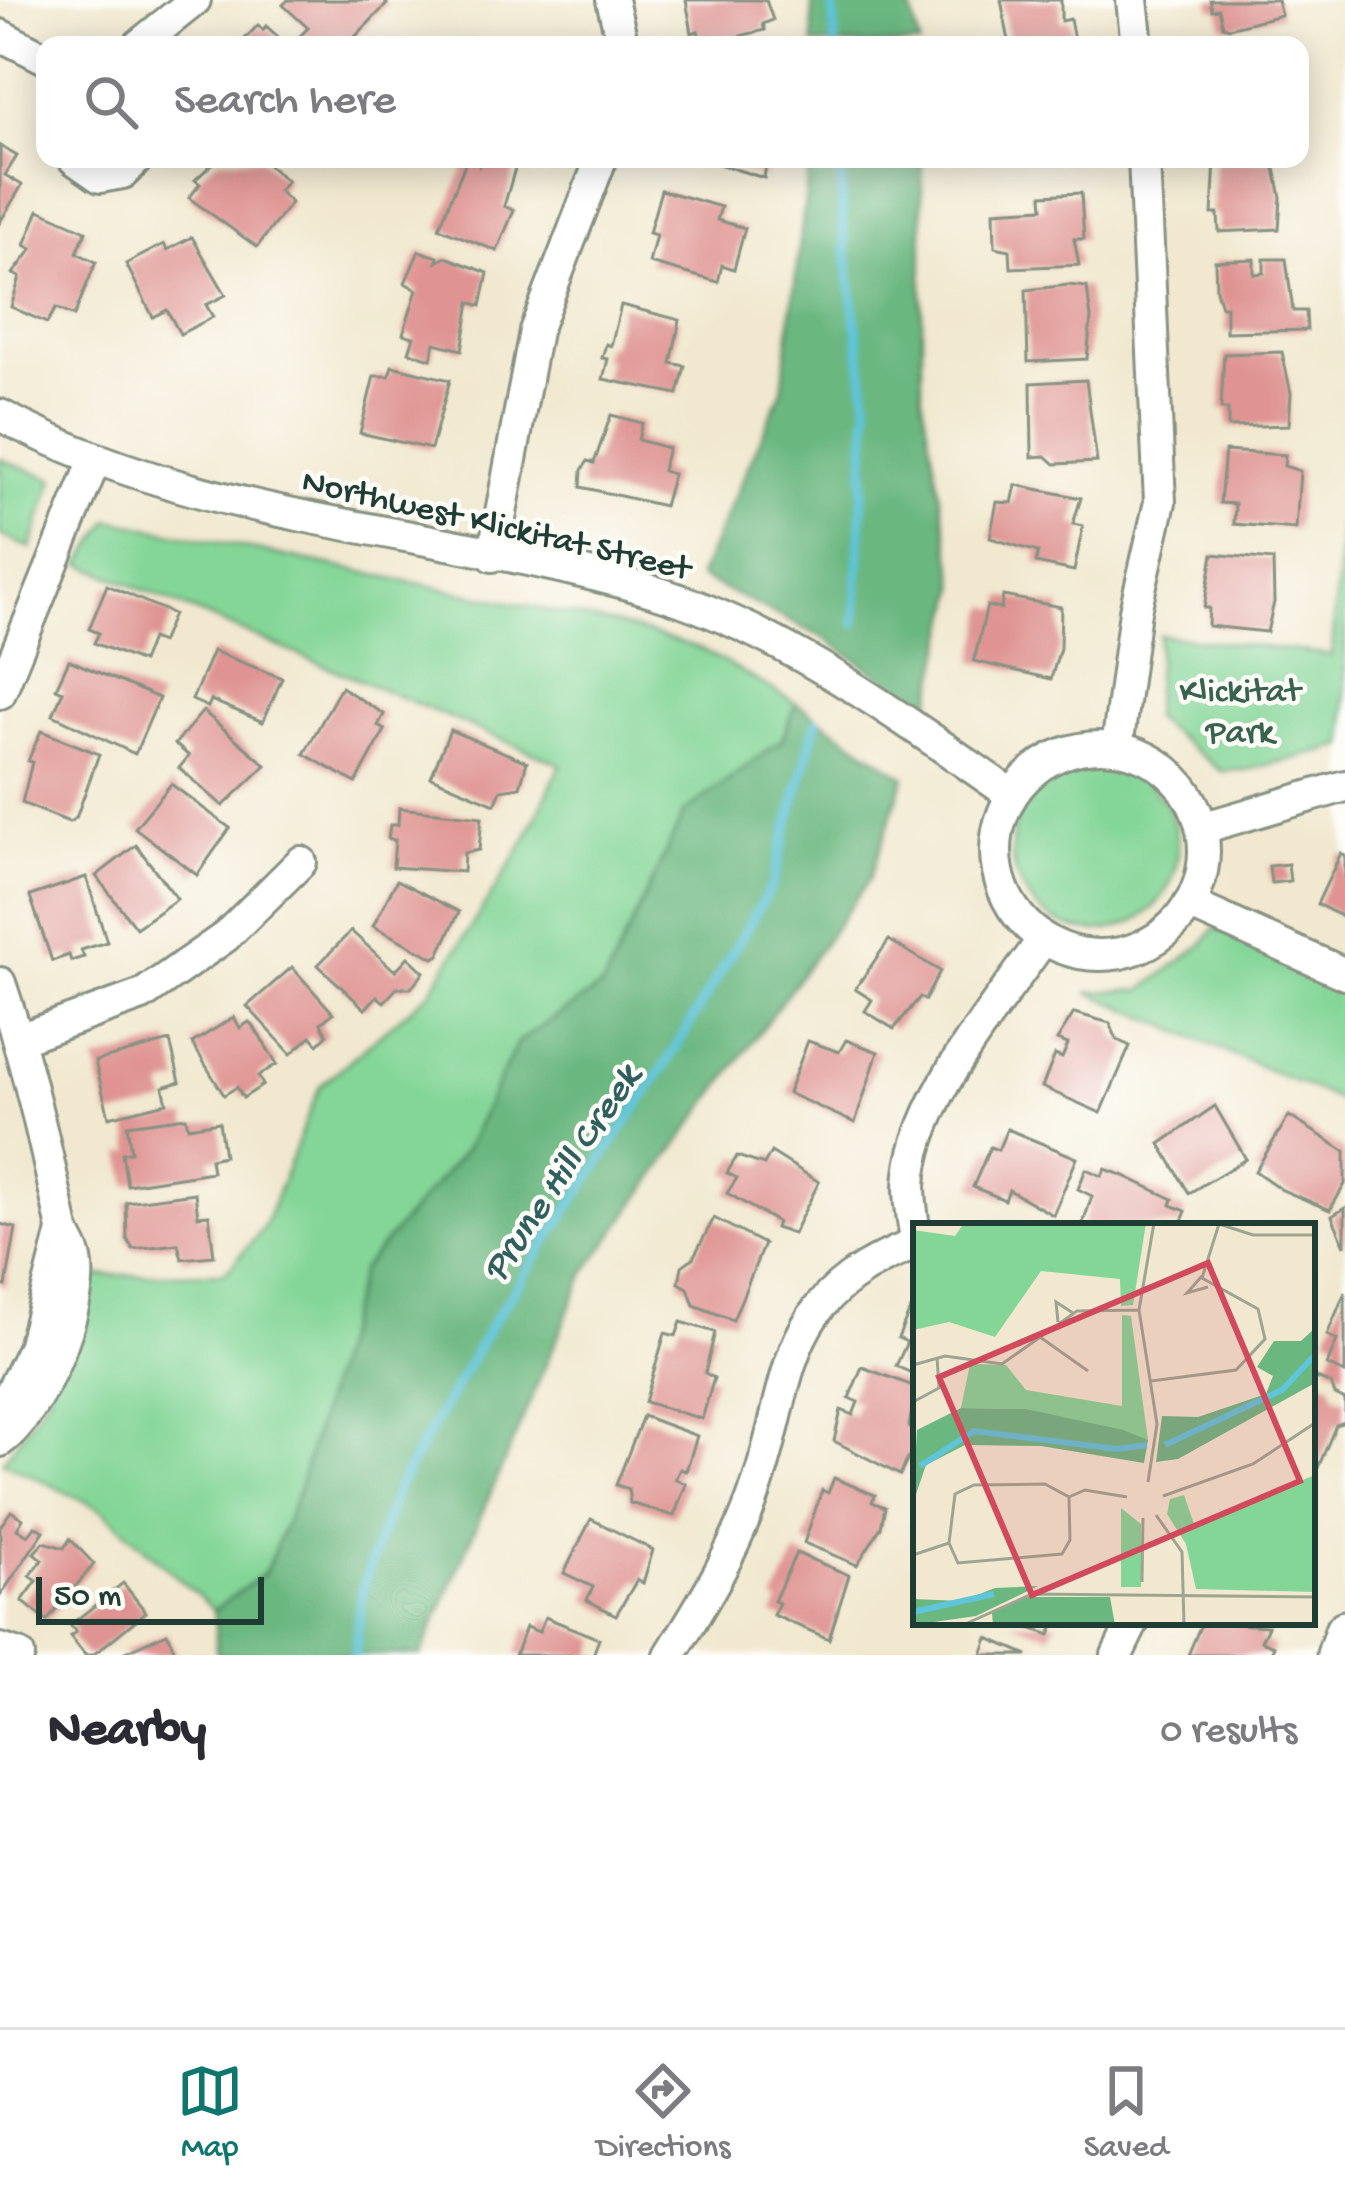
<!DOCTYPE html>
<html lang="en">
<head>
<meta charset="utf-8">
<style>
  body { margin:0; font-family:"Gochi Hand",sans-serif; background:#f2f2f3; color:#2b2b33 }
  .scale { position:absolute; left:36px; bottom:30px; width:228px; box-sizing:border-box; padding-left:12px; border:6px solid #1f3d34; border-top:0; font-size:33px; line-height:42px; white-space:nowrap; color:#1f3d34; -webkit-text-stroke:9px #fdfcf7; paint-order:stroke }
  .list { margin:0; padding:0; list-style:none }
  h2 { display:flex; justify-content:space-between; align-items:center; height:156px; margin:0; padding:0 48px; font-size:51px }
  h2 small { font-size:39px; font-weight:400; color:#7c7c81 }
  .icon { flex:none; width:66px; height:66px; fill:none; stroke:currentColor; stroke-width:2; stroke-linecap:round; stroke-linejoin:round }
  .map { position:relative; flex:none; width:1345px; height:1655px; overflow:hidden }
  .search { position:absolute; background:#fff; box-shadow:0 6px 30px #0003; left:36px; right:36px; top:36px; height:132px; display:flex; align-items:center; gap:30px; box-sizing:border-box; padding:0 42px; border-radius:24px; color:#7c7c81; font-size:45px }
  .sheet { height:372px; background:#fff }
  nav { display:flex; justify-content:space-around; align-items:center; box-sizing:border-box; height:168px; border-top:3px solid #e1e1e2; background:#fff; font-size:33px; color:#7c7c81 }
  nav a { display:grid; justify-items:center; gap:6px }
  nav .on { color:#0f766e }
  .map>svg:first-child { display:block }
  .green { fill:#84d698; stroke:#528a66; stroke-width:3 }
  .forest { fill:#6bb780; stroke:#457a5a; stroke-width:3 }
  .lines { fill:none; stroke-linecap:round; stroke-linejoin:round }
  .stream { stroke:#5ec5db; stroke-width:9 }
  .building { fill:#df9493 }
  .minor-casing { stroke:#889282; stroke-width:36 }
  .tertiary-casing { stroke:#889282; stroke-width:45 }
  .minor { stroke:#fff; stroke-width:30 }
  .tertiary { stroke:#fff; stroke-width:39 }
  .labels { text-anchor:middle; stroke-width:9; stroke-linejoin:round; paint-order:stroke }
  .street-label { font-size:36px; fill:#1f3d34; stroke:#fdfcf7 }
  .park-label { font-size:36px; fill:#38634d; stroke:#fdfcf7 }
  .water-label { font-size:39px; font-style:italic; fill:#2f5f5e; stroke:#fdfcf7 }
  .inset-river { fill:none; stroke:#5ec5db; stroke-width:6 }
  .inset-road { fill:none; stroke:#9da491; stroke-width:3 }
  .view { fill:#d1495b; fill-opacity:0.15; stroke:#d1495b; stroke-width:6 }
  .inset-edge { fill:none; stroke:#1f3d34; stroke-width:6 }
</style>
</head>
<body>
<div class="map">
<svg width="1345" height="1655" viewBox="0 0 1345 1655">
  <rect width="100%" height="100%" fill="#fdfcf7"/>
  <filter id="ink" filterUnits="userSpaceOnUse"><feTurbulence type="fractalNoise" baseFrequency=".00833" numOctaves="2"/><feDisplacementMap in="SourceGraphic" scale="24" xChannelSelector="R" yChannelSelector="G"/><feConvolveMatrix kernelMatrix="1 2 1 2 8 2 1 2 1" color-interpolation-filters="sRGB"/></filter>
  <filter id="wash" filterUnits="userSpaceOnUse"><feTurbulence type="fractalNoise" baseFrequency=".004" numOctaves="4" result="noise"/><feDisplacementMap in="SourceGraphic" scale="48" xChannelSelector="R" yChannelSelector="G"/><feGaussianBlur stdDeviation="2.7" result="paint"/><feColorMatrix in="noise" values="0 0 0 0 0 0 0 0 0 0 0 0 0 0 0 0 0 1.4 0 .05"/><feComposite in="paint" operator="in"/></filter>
  <g filter="url(#wash)">
    <rect width="100%" height="100%" fill="#f1e8cf"/>
    <g class="green">
      <polygon points="0,459 54,479 31,548 0,535"/>
      <polygon points="1345,465 1345,746 1247,770 1221,771 1153,718 1159,635 1332,655"/>
      <polygon points="110,520 619,625 699,648 796,703 782,740 684,814 603,986 518,1042 465,1150 361,1270 299,1489 265,1573 214,1610 101,1509 3,1462 47,1397 85,1276 225,1273 263,1229 320,1086 430,992 524,843 561,764 81,564"/>
      <circle cx="1095" cy="848" r="83"/>
      <polygon points="1215,928 1345,982 1345,1103 1088,992 1142,990 1202,945"/>
    </g>
    <g class="forest">
      <polygon points="812,0 909,0 920,45 813,45"/>
      <polygon points="810,159 922,159 922,395 957,588 929,709 826,639 699,577 782,390"/>
      <polygon points="796,703 905,777 869,880 585,1273 421,1655 217,1655 214,1610 265,1573 299,1489 361,1270 465,1150 518,1042 603,986 684,813 782,740"/>
    </g>
    <g class="lines">
      <g class="stream">
        <polyline points="833,0 835,45"/>
        <polyline points="840,159 843,228 868,409 855,624"/>
        <polyline points="355,1655 362,1589 396,1490 492,1323 666,1064 772,885 817,721"/>
      </g>
    </g>
    <g id="blocks">
      <g class="building">
        <polygon points="288,0 383,0 387,4 347,45 323,40 308,45 299,37 308,28 283,5"/>
        <polygon points="686,0 766,0 773,20 763,24 765,30 703,45 698,31 692,33"/>
        <polygon points="1001,0 1061,0 1061,21 1070,19 1075,45 999,45 1009,41"/>
        <polygon points="1210,0 1277,0 1281,15 1229,28 1223,26 1219,9 1212,10"/>
        <polygon points="258,25 263,30 266,26 287,45 247,45 243,41"/>
        <polygon points="0,146 17,156 5,175 22,185 0,222"/>
        <polygon points="218,159 261,159 287,181 279,191 291,203 257,247 189,198 200,184 195,180"/>
        <polygon points="467,159 477,159 479,165 481,159 516,165 504,206 514,210 497,251 439,228"/>
        <polygon points="702,159 767,159 764,178"/>
        <polygon points="1273,159 1281,197 1279,229 1219,232 1218,214 1212,214 1215,160"/>
        <polygon points="661,190 721,207 717,220 745,228 734,269 722,265 718,282 649,263 656,235 649,233"/>
        <polygon points="1081,193 1084,239 1074,239 1079,265 1011,268 1010,250 995,247 994,211 1043,208 1042,195"/>
        <polygon points="39,210 86,231 77,253 96,262 74,316 56,308 47,323 11,307 20,277 13,274 32,249 25,245"/>
        <polygon points="192,237 226,295 206,305 213,317 180,334 167,310 153,317 126,264 164,244 167,250"/>
        <polygon points="419,251 438,257 437,262 446,257 488,273 481,306 470,302 462,350 435,343 431,359 409,352 414,337 403,334 417,290 405,283"/>
        <polygon points="1254,259 1254,274 1264,273 1264,259 1286,259 1293,311 1306,311 1307,330 1226,332 1226,306 1221,306 1216,290 1215,261"/>
        <polygon points="1068,285 1087,287 1091,318 1087,359 1028,362 1026,290"/>
        <polygon points="621,305 680,320 671,363 685,366 678,394 603,379 608,359 602,358 606,344 611,346"/>
        <polygon points="1282,352 1291,393 1289,425 1228,427 1228,409 1221,409 1224,354"/>
        <polygon points="392,366 450,380 431,449 360,433 374,376 389,376"/>
        <polygon points="1086,380 1097,462 1055,464 1046,456 1032,457 1031,383"/>
        <polygon points="611,415 642,423 638,440 668,448 662,471 673,474 664,506 581,487 582,470 588,461 594,463"/>
        <polygon points="1225,451 1285,455 1284,466 1300,471 1296,529 1234,524 1235,504 1220,503"/>
        <polygon points="1016,485 1081,498 1073,524 1083,526 1074,571 1036,563 1038,552 990,538 997,502 1012,503"/>
        <polygon points="1213,554 1273,560 1274,602 1267,632 1208,626 1209,608 1204,608"/>
        <polygon points="107,585 173,614 161,643 151,639 142,662 94,643 99,633 89,629"/>
        <polygon points="1003,596 1061,607 1060,648 1051,679 974,661 987,606 1001,609"/>
        <polygon points="213,651 282,678 263,722 211,700 208,707 192,700"/>
        <polygon points="69,660 159,698 135,754 53,715 63,691 56,688"/>
        <polygon points="341,687 384,714 378,726 385,730 356,783 304,754"/>
        <polygon points="203,711 266,765 223,806 179,768 189,756 175,744"/>
        <polygon points="450,730 527,762 520,787 501,790 495,804 431,777"/>
        <polygon points="41,731 99,754 76,818 69,822 22,803 32,762 28,761"/>
        <polygon points="171,784 230,828 197,875 135,828"/>
        <polygon points="399,808 482,817 479,850 464,853 463,872 393,867 395,840 388,839 390,825 398,825"/>
        <polygon points="136,845 177,899 136,928 96,876"/>
        <polygon points="1341,853 1345,856 1345,918 1317,904"/>
        <polygon points="1288,864 1290,881 1271,883 1269,866"/>
        <polygon points="86,877 107,942 81,950 84,957 71,961 69,955 52,961 30,896"/>
        <polygon points="397,880 459,912 439,955 434,958 373,926"/>
        <polygon points="351,931 395,971 408,957 424,972 418,980 411,988 397,988 384,1002 377,996 365,1009 318,965"/>
        <polygon points="889,940 940,971 925,1000 920,997 894,1029 865,1011 872,1000 855,989"/>
        <polygon points="292,967 333,1013 321,1023 327,1035 318,1044 311,1036 291,1054 247,1006"/>
        <polygon points="1074,1013 1110,1023 1117,1040 1130,1046 1101,1113 1042,1087 1055,1055 1062,1058 1068,1044 1057,1040"/>
        <polygon points="234,1017 240,1028 249,1022 254,1027 277,1064 258,1076 263,1085 243,1098 237,1087 224,1095 192,1043"/>
        <polygon points="846,1040 878,1052 855,1123 788,1093 808,1041 839,1052"/>
        <polygon points="170,1041 180,1082 163,1087 167,1103 109,1117 95,1061"/>
        <polygon points="1215,1106 1246,1159 1189,1193 1160,1144"/>
        <polygon points="1289,1116 1345,1151 1345,1184 1330,1210 1282,1190 1255,1171"/>
        <polygon points="186,1117 188,1127 219,1122 224,1156 210,1159 212,1172 127,1185 122,1153 131,1152 127,1125"/>
        <polygon points="1007,1129 1077,1158 1053,1215 1009,1190 1005,1200 973,1187 990,1147 998,1150"/>
        <polygon points="771,1152 819,1182 793,1234 775,1228 777,1222 727,1193 737,1178 727,1173 737,1156 764,1165"/>
        <polygon points="1086,1169 1102,1176 1105,1169 1122,1175 1173,1199 1171,1205 1186,1211 1180,1226 1082,1226 1092,1196 1078,1189"/>
        <polygon points="195,1193 198,1216 209,1215 214,1256 182,1259 178,1244 133,1249 127,1238 126,1202"/>
        <polygon points="1345,1208 1345,1246 1332,1216"/>
        <polygon points="714,1218 764,1244 733,1320 694,1305 688,1288 679,1283 682,1266 693,1258"/>
        <polygon points="0,1224 16,1228 6,1286 0,1285"/>
        <polygon points="1345,1292 1345,1373 1327,1365 1337,1340 1327,1335"/>
        <polygon points="910,1310 916,1313 916,1375 896,1366 907,1342 898,1338"/>
        <polygon points="681,1322 715,1332 705,1373 714,1378 702,1419 645,1402 665,1333 676,1336"/>
        <polygon points="862,1367 916,1387 909,1426 916,1442 900,1475 834,1441 841,1410 853,1415 858,1402 849,1398"/>
        <polygon points="1312,1376 1331,1384 1335,1395 1345,1400 1345,1422 1336,1425 1318,1468 1312,1465"/>
        <polygon points="643,1416 697,1436 686,1471 680,1469 675,1479 686,1484 674,1516 630,1503 628,1489 616,1485"/>
        <polygon points="834,1478 875,1495 872,1502 885,1507 881,1527 857,1565 804,1543 822,1490 828,1493"/>
        <polygon points="11,1511 23,1519 17,1529 28,1536 35,1526 44,1531 0,1596 0,1527"/>
        <polygon points="591,1519 653,1550 643,1583 637,1580 616,1615 587,1600 593,1587 564,1573"/>
        <polygon points="70,1539 94,1564 47,1621 22,1601 37,1581 30,1576 42,1560 34,1553 44,1542 64,1548"/>
        <polygon points="796,1553 849,1575 829,1639 773,1615 779,1603 774,1601"/>
        <polygon points="123,1583 146,1612 93,1655 85,1655 70,1636 76,1632 70,1625"/>
        <polygon points="545,1617 599,1639 593,1655 515,1655 526,1627 539,1632"/>
        <polygon points="1012,1622 1056,1622 1050,1635"/>
        <polygon points="1202,1622 1268,1626 1261,1641 1274,1646 1270,1655 1188,1655"/>
        <polygon points="167,1633 177,1655 118,1655"/>
        <polygon points="988,1638 1028,1655 982,1655"/>
      </g>
    </g>
  </g>
  <g filter="url(#ink)">
    <use href="#blocks" fill-opacity="0" stroke="#889282" stroke-width="3"/>
    <g class="lines">
      <defs>
        <g id="minor">
          <polyline points="612,0 623,45"/>
          <polyline points="1132,0 1137,45"/>
          <polyline points="0,35 45,58"/>
          <polyline points="139,45 195,0"/>
          <polyline points="74,159 100,177 123,173 137,159"/>
          <path d="M0 415C201 523 434 527 649 590 782 629 899 717 1012 795"/>
          <polyline points="493,556 535,331 601,159"/>
          <polyline points="0,693 95,460"/>
          <circle cx="1100" cy="851" r="104"/>
          <polyline points="1117,748 1135,611 1160,502 1144,159"/>
          <polyline points="1202,828 1345,786"/>
          <polyline points="1189,904 1345,974"/>
          <path d="M0 983C27 1063 45 1143 62 1225 64 1237 74 1247 76 1259 86 1306 39 1415 0 1441"/>
          <polyline points="19,1039 142,995 225,937 301,862"/>
          <path d="M916 1243C914 1225 910 1205 910 1187 912 1103 997 1007 1043 939"/>
          <polyline points="0,1414 33,1348 63,1231"/>
          <polyline points="0,1649 19,1655"/>
          <path d="M670 1655C701 1606 732 1555 752 1500 796 1381 771 1298 916 1244"/>
          <polyline points="1117,1655 1133,1622"/>
        </g>
        <polyline id="tertiary" points="1337,1655 1345,1631"/>
      </defs>
      <use href="#minor" class="minor-casing"/>
      <use href="#tertiary" class="tertiary-casing"/>
      <use href="#minor" class="minor"/>
      <use href="#tertiary" class="tertiary"/>
    </g>
  </g>
  <g class="labels">
    <g class="street-label">
      <text transform="translate(497 521) rotate(13)" y="13">Northwest Klickitat Street</text>
    </g>
    <g class="park-label">
      <text x="1240" y="700">Klickitat<tspan x="1240" dy="41">Park</tspan></text>
    </g>
    <g class="water-label">
      <text transform="translate(558 1171) rotate(-56)" y="14">Prune Hill Creek</text>
    </g>
  </g>
  <g transform="translate(913 1223)">
    <rect width="402" height="402" fill="#f1e8cf"/>
    <path d="M51 0H233L220 82 208 83 207 56 128 48 82 114 36 99 0 107V7L42 13ZM209 92 218 93 235 217 113 186 48 185 57 141 93 142 113 167 209 183ZM402 252V369L283 366 273 321 254 291 257 276 271 272 281 301ZM208 285 228 301V364H208Z" fill="#84d698"/>
    <path d="M402 105V160L265 236 243 239 249 193 285 194 353 171 360 153 344 144 361 118H388ZM48 185 113 186 210 207 235 217 231 240 128 223 52 222 13 242 0 280 4 207ZM125 363 63 393 0 402V376L49 378 82 365ZM112 374H197L202 402H80L79 390Z" fill="#6bb780"/>
    <path class="inset-river" d="M252 222 369 167 402 132M7 243 61 208 204 226 234 222M0 389 81 371"/>
    <path class="inset-road" d="M306 1 340 12H402M289 53 274 70 295 64M145 99 143 79 160 90M127 114 175 148M0 142 32 133 89 141 164 88 226 87M238 158 323 147 352 116 345 86 289 55 306 1M0 179 26 165 24 134M235 259 244 201 226 87 241 0M132 261 156 274 157 317 149 331 45 340 36 320 42 271 61 262ZM250 273 340 241 402 200M156 274 172 267 214 274M243 292 269 329 271 402M0 332 36 320M229 359 230 295M50 402 119 371 402 374"/>
    <path class="view" d="M295 40 387 258 119 372 26 154Z"/>
    <rect width="402" height="402" class="inset-edge"/>
  </g>
</svg>
<div class="scale">50 m</div>
<div class="search"><svg class="icon" aria-label="search" viewBox="0 0 24 24"><circle cx="10" cy="10" r="6"/><path d="M15 15l6 6"/></svg>Search here</div>
</div>
<section class="sheet">
<h2>Nearby<small>0 results</small></h2>
<ul class="list">
</ul>
</section>
<nav>
<a class="on"><svg class="icon" aria-label="map" viewBox="0 0 24 24"><path d="M3 6l6-2 6 2 6-2v14l-6 2-6-2-6 2zM9 4v14M15 6v14"/></svg>Map</a>
<a><svg class="icon" aria-label="directions" viewBox="0 0 24 24"><path d="M12 3l9 9-9 9-9-9zM9 14v-3h6M13 9l2 2-2 2"/></svg>Directions</a>
<a><svg class="icon" aria-label="saved" viewBox="0 0 24 24"><path d="M7 4h10v16l-5-4-5 4z"/></svg>Saved</a>
</nav>
</body>
</html>
